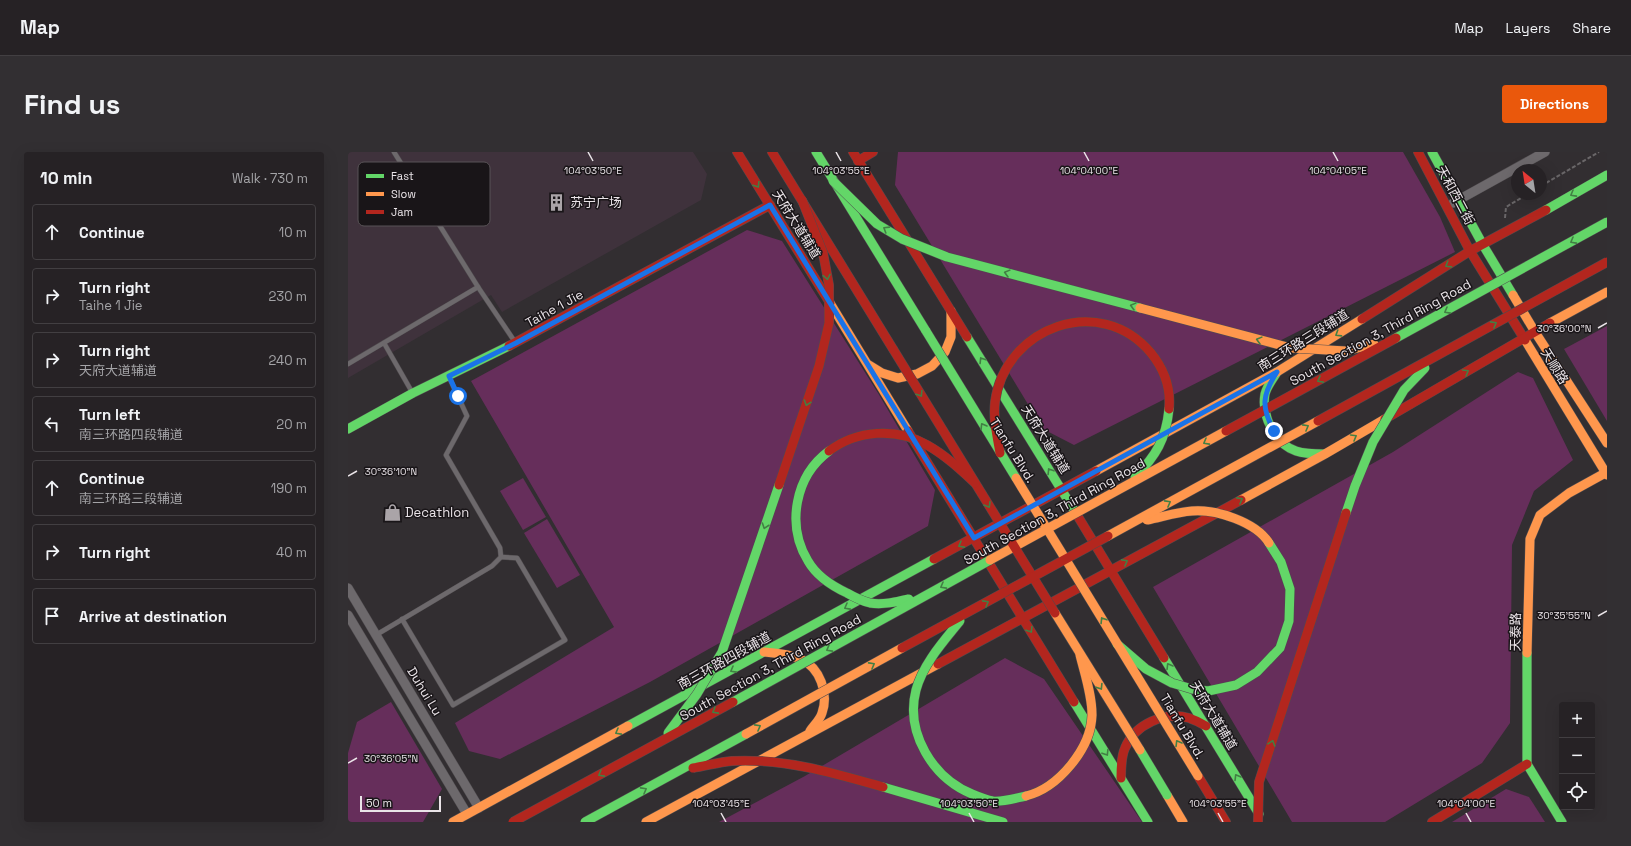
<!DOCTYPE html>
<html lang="en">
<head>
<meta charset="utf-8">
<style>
  body { margin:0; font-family:"Space Grotesk","Noto Sans SC",sans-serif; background:#322f32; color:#f1f3f6 }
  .controls { position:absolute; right:12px; bottom:12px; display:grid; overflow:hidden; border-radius:4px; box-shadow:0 4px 16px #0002 }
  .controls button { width:36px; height:36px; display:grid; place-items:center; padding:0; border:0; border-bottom:1px solid #423f42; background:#262225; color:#f1f3f6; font:20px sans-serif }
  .compass { position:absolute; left:1163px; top:12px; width:36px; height:36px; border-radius:50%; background:#262225; box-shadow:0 4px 16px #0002; rotate:330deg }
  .scale { position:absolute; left:12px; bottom:10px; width:81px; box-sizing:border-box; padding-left:4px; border:2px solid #eae4e8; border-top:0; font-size:11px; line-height:14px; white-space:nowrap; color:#eae4e8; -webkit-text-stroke:3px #191518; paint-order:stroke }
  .stop { position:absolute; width:12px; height:12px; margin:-9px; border:3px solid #1a73e8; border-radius:50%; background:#fff }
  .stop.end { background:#1a73e8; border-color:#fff; box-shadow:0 1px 4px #0008 }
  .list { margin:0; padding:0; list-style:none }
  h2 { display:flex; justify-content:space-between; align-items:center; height:52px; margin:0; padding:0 16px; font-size:17px }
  h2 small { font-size:13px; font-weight:400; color:#a4a4a7 }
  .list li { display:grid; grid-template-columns:26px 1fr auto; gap:12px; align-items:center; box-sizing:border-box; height:56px; margin:0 8px 8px; padding:0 8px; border:1px solid #423f42; border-radius:4px }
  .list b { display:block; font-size:15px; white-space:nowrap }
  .list p { margin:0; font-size:13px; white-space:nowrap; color:#a4a4a7 }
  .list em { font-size:13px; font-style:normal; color:#a4a4a7 }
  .icon { flex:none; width:22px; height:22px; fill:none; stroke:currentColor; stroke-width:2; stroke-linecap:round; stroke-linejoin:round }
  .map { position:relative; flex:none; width:1259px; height:670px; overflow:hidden; border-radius:4px }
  header { display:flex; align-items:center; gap:24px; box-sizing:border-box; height:56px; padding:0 20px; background:#262225; border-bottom:1px solid #423f42 }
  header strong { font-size:19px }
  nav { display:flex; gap:22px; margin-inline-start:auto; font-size:14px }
  .intro { display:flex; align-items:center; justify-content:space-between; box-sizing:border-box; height:96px; padding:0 24px }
  h1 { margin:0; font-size:28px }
  .button { padding:10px 18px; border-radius:4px; background:#ea580c; color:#fff; font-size:14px; font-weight:700 }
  main { display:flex; gap:24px; padding:0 24px }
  aside { flex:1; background:#262225; border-radius:4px; box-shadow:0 4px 16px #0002 }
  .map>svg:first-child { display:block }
  .built { fill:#3f323c }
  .green { fill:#662e5b }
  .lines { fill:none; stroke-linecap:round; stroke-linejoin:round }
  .lane-casing { stroke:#504c4f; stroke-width:5.5 }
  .street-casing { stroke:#504c4f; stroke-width:10 }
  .fast-casing { stroke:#504c4f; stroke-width:10 }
  .slow-casing { stroke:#504c4f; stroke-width:10 }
  .jam-casing { stroke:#504c4f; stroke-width:10 }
  .path { stroke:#696668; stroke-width:2; stroke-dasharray:4 2; stroke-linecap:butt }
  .lane { stroke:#6d696c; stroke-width:4.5 }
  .street { stroke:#6d696c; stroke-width:9 }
  .fast { stroke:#63d668; stroke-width:9 }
  .slow { stroke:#ff974d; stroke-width:9 }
  .jam { stroke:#b3261e; stroke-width:9 }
  .fast-bridge-casing { stroke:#504c4f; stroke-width:10; stroke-linecap:butt }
  .slow-bridge-casing { stroke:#504c4f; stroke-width:10; stroke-linecap:butt }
  .jam-bridge-casing { stroke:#504c4f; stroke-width:10; stroke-linecap:butt }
  .fast-bridge { stroke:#63d668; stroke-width:9 }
  .slow-bridge { stroke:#ff974d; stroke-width:9 }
  .jam-bridge { stroke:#b3261e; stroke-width:9 }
  .oneway { stroke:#427f44 }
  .route { stroke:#1a73e8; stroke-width:5 }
  .ticks { fill:none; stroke:#eae4e8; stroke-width:1.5 }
  .labels { text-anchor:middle; stroke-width:3; stroke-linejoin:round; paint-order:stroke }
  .street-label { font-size:13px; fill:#eae4e8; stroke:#191518 }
  .poi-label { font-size:13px; fill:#eae4e8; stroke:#191518; text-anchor:start }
  .key { fill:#191518; stroke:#585356; stroke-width:1 }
  .key-label { font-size:11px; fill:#eae4e8 }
  .ticks-label { font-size:10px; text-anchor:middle; fill:#eae4e8; stroke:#191518; stroke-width:3; stroke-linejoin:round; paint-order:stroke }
</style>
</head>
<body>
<header>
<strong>Map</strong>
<nav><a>Map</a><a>Layers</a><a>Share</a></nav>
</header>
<div class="intro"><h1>Find us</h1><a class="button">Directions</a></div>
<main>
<aside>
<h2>10 min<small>Walk · 730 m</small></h2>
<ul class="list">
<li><svg class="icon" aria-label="ahead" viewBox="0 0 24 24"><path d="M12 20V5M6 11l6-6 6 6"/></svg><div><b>Continue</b></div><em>10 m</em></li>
<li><svg class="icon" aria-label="right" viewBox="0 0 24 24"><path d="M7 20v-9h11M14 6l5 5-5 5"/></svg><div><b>Turn right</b><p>Taihe 1 Jie</p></div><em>230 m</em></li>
<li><svg class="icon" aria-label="right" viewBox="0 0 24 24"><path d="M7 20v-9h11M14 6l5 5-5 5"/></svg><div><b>Turn right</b><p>天府大道辅道</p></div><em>240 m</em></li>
<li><svg class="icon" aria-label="left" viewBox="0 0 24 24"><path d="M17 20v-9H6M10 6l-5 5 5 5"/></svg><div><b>Turn left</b><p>南三环路四段辅道</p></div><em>20 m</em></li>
<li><svg class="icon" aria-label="ahead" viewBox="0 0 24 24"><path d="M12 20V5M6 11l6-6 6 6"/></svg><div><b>Continue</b><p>南三环路三段辅道</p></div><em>190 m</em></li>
<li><svg class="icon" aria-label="right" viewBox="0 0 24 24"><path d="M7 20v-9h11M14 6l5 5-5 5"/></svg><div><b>Turn right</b></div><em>40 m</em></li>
<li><svg class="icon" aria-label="arrive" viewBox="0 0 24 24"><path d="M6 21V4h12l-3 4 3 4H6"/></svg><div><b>Arrive at destination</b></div></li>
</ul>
</aside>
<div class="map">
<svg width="1259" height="670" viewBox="0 0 1259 670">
  <rect width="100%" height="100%" fill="#322e31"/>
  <polygon class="built" points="0,0 345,0 359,22 353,48 154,160 143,143 0,226"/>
  <g class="green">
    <polygon points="550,0 1055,0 1092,65 1107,100 726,293 695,277 547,33"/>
    <polygon points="399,78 434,89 530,241 587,338 580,374 302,530 152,607 121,599 107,571 266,475 123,229"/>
    <polygon points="1259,174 1259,269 1216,197"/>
    <polygon points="1170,220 1185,226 1225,308 1186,339 1164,393 1162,571 1134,611 1037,670 944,670 805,435 1045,300"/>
    <polygon points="175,326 198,365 175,378 152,339"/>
    <polygon points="199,367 232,423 209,436 176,381"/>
    <polygon points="657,506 696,527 794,670 371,670 457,624"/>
    <polygon points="43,550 94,637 75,670 0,670 0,601 9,570"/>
    <polygon points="1158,637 1181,645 1197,670 1104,670"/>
  </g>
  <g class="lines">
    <defs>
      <g id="lane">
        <polyline points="46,0 130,135 167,190"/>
        <polyline points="36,191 64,240"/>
        <polyline points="0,212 130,135"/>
        <polyline points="54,467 105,553 217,488 169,406 153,405"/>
        <polyline points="28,483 144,414 153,405 152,396 98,303 119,264 101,225"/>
      </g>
      <g id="street">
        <polyline points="1105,51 1197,0"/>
        <polyline points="0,436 131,656"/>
        <polyline points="0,463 119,662"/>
      </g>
      <g id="fast">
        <polyline points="468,0 578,179"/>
        <polyline points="1084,0 1135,93 1165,143"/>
        <polyline points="1198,58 1259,23"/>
        <polyline points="619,185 729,363"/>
        <path d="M929 220C925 227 919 234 917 242 913 263 927 292 948 299 957 302 967 302 976 302"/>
        <polyline points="0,277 65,241 161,194"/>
        <polyline points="1179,501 1179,612 1214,670"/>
        <polyline points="816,506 911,662"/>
        <polyline points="726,550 800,670"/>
        <polyline points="280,574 586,407"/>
      </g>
      <g id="slow">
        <polyline points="1165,143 1187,180 1259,291"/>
        <polyline points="482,151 560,279"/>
        <polyline points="1202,171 1259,140"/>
        <polyline points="1177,188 1259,323"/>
        <polyline points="521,213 534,221 550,226 569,222 584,214 597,200 603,185 603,159"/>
        <polyline points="748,319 929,220 1014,167"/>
        <polyline points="893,348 977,302 1037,267"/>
        <path d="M416 500C428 501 441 502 453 507 472 516 481 541 474 561 472 568 466 573 462 579"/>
        <polyline points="1179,501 1182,387 1192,363 1221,341 1259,320"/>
        <polyline points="819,643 835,670"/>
        <polyline points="105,670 280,574"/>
        <polyline points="298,670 590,512"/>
      </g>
      <g id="jam">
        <polyline points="389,0 482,151"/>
        <polyline points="424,0 545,197"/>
        <polyline points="505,0 619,185"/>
        <polyline points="1070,0 1122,99 1177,188"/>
        <polyline points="510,9 525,0"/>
        <polyline points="1014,167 1122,99 1198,58"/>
        <polyline points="161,194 422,53"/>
        <polyline points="1037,267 1202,171"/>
        <polyline points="560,279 726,550"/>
        <polyline points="729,363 816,506"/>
        <polyline points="586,407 748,319"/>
        <polyline points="590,512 893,348"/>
        <polyline points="850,624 878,670"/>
        <path d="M773 626C773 616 773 605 777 596 787 572 817 559 841 566 847 568 853 571 858 574"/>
        <polyline points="1084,670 1179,612"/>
      </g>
    </defs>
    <use href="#lane" class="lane-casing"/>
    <use href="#street" class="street-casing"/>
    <use href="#fast" class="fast-casing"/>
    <use href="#slow" class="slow-casing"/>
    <use href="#jam" class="jam-casing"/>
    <g class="path">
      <polyline points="1193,34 1251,0"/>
      <polyline points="1157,66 1158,55 1180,42"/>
    </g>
    <use href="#lane" class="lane"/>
    <use href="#street" class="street"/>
    <use href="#fast" class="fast"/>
    <use href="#slow" class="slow"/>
    <use href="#jam" class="jam"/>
    <defs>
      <g id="fast-bridge">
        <polyline points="485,29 529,72 554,87 599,105 792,156"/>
        <polyline points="578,179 668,326"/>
        <polyline points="1048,186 1259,70"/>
        <path d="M481 299C447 324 438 373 460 409 468 423 484 434 499 441 506 445 514 449 522 451 535 453 548 450 561 447"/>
        <path d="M787 325C808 304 818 287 821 257"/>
        <polyline points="998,361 1007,334 1025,290 1056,238 1077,216"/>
        <path d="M612 469C595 490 575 512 568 538 557 581 585 626 624 642 631 645 638 648 645 649 655 650 668 646 678 644"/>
        <polyline points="769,492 798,517 824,531 844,537 860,539 888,533 909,520 932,496 941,469 942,437 933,410 921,391"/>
        <polyline points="385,550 642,408"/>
        <polyline points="320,581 349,542 374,500 431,333"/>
        <polyline points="792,598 819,643"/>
        <polyline points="535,635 655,670"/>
        <polyline points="237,670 398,582"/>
      </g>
      <g id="slow-bridge">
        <polyline points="792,156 943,196 998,199 1026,192"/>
        <polyline points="668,326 850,624"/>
        <path d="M799 368C814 365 829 360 844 359 868 357 908 370 921 391"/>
        <polyline points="760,384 970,269"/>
        <polyline points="642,408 878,279"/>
        <polyline points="707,461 792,598"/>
        <polyline points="398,582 554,496"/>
        <path d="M678 644C710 636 743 597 744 563 744 543 737 523 732 503"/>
      </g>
      <g id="jam-bridge">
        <polyline points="545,197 707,461"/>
        <polyline points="970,269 1259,110"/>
        <polyline points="878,279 1048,186"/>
        <path d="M481 299C509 278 548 275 579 293 597 303 612 317 627 331"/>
        <path d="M652 301C649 284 645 267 647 250 657 175 752 140 803 201 816 217 823 236 821 257"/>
        <polyline points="431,333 471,214 481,171 481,133 475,101 454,48"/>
        <polyline points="554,496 760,384"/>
        <path d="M345 616C358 614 371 610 384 609 436 606 486 621 535 635"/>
        <polyline points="165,670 385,550"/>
        <polyline points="910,670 911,630 998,361"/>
      </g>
    </defs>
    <use href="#fast-bridge" class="fast-bridge-casing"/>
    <use href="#slow-bridge" class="slow-bridge-casing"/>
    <use href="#jam-bridge" class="jam-bridge-casing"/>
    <use href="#fast-bridge" class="fast-bridge"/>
    <use href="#slow-bridge" class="slow-bridge"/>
    <use href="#jam-bridge" class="jam-bridge"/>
  </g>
  <defs><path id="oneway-chevron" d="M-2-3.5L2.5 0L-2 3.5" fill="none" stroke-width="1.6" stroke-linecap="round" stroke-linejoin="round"/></defs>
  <g class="oneway">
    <use href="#oneway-chevron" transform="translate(409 33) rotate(58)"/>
    <use href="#oneway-chevron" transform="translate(1225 42) rotate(151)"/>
    <use href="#oneway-chevron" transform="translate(538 77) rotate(-148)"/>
    <use href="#oneway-chevron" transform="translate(1225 89) rotate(151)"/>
    <use href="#oneway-chevron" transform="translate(1100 113) rotate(148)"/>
    <use href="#oneway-chevron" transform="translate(659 121) rotate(-165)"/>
    <use href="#oneway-chevron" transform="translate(479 125) rotate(79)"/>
    <use href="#oneway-chevron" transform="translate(785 154) rotate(-165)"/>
    <use href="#oneway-chevron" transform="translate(1099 159) rotate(151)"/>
    <use href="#oneway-chevron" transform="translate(1146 172) rotate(-29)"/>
    <use href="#oneway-chevron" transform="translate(990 182) rotate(148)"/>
    <use href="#oneway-chevron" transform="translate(911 188) rotate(-165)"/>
    <use href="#oneway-chevron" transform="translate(634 208) rotate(-122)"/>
    <use href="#oneway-chevron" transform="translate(1118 220) rotate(-30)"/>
    <use href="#oneway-chevron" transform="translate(972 228) rotate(151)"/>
    <use href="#oneway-chevron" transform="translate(572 242) rotate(58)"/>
    <use href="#oneway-chevron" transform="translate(459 251) rotate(109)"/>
    <use href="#oneway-chevron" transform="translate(635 274) rotate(-121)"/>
    <use href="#oneway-chevron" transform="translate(958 275) rotate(-29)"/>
    <use href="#oneway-chevron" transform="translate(1006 285) rotate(-30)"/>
    <use href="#oneway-chevron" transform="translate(858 290) rotate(151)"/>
    <use href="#oneway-chevron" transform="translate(702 319) rotate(-122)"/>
    <use href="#oneway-chevron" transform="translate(892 348) rotate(-28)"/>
    <use href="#oneway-chevron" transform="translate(820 351) rotate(-29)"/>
    <use href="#oneway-chevron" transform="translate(640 353) rotate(59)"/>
    <use href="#oneway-chevron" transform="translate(417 374) rotate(109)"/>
    <use href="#oneway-chevron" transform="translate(613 393) rotate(151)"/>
    <use href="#oneway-chevron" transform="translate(777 410) rotate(-28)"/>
    <use href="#oneway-chevron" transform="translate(595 434) rotate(151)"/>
    <use href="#oneway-chevron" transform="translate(638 451) rotate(-29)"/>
    <use href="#oneway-chevron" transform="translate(499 455) rotate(151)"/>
    <use href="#oneway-chevron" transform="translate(755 468) rotate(-122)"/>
    <use href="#oneway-chevron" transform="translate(682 478) rotate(58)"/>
    <use href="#oneway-chevron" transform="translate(481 497) rotate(151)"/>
    <use href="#oneway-chevron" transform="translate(524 513) rotate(-29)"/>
    <use href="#oneway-chevron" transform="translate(821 514) rotate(-121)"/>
    <use href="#oneway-chevron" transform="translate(385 518) rotate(151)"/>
    <use href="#oneway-chevron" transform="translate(752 535) rotate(58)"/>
    <use href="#oneway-chevron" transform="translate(367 559) rotate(151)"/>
    <use href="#oneway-chevron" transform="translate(410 575) rotate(-29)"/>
    <use href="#oneway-chevron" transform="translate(270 580) rotate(151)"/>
    <use href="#oneway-chevron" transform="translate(830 591) rotate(-121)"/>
    <use href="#oneway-chevron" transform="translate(924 591) rotate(-72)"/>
    <use href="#oneway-chevron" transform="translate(758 601) rotate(58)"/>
    <use href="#oneway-chevron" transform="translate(253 622) rotate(151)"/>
    <use href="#oneway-chevron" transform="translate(889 625) rotate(-121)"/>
    <use href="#oneway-chevron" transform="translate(296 638) rotate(-29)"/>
  </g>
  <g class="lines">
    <path class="route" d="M110 244 101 224 168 191 422 53 626 386 929 220C914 243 913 255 926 279"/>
  </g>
  <path class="ticks" d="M240 0 245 9M488 0 493 9M736 0 741 9M985 0 990 9M1250 176 1259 171M0 324 9 319M1250 464 1259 459M0 611 9 606M373 661 378 670M621 661 626 670M870 661 875 670M1118 661 1123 670"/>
  <defs>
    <symbol id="building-bare" viewBox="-9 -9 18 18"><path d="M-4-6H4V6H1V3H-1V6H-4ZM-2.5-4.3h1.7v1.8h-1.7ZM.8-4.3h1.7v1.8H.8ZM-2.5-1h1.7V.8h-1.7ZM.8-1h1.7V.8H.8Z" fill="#aaa4a8" stroke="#191518" stroke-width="2.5" paint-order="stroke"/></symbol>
    <symbol id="shop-bare" viewBox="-9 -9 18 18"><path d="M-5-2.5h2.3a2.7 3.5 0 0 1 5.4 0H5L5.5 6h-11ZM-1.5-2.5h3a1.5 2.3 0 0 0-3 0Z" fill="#aaa4a8" stroke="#191518" stroke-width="2.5" paint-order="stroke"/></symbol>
  </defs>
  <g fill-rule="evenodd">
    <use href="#building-bare" x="196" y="38" width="25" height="25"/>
    <use href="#shop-bare" x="32" y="348" width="25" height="25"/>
  </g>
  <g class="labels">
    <g class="street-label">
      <text transform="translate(1108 43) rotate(62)" y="5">天和西二街</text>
      <text transform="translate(449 72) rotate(58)" y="5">天府大道辅道</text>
      <text transform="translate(206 156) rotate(-29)" y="5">Taihe 1 Jie</text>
      <text transform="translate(1032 180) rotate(-29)" y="5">South Section 3, Third Ring Road</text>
      <text transform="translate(955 188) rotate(-32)" y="5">南三环路三段辅道</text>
      <text transform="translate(1207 214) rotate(58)" y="5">天顺路</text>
      <text transform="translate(698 287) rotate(58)" y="5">天府大道辅道</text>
      <text transform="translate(665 298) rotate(58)" y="5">Tianfu Blvd.</text>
      <text transform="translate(706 359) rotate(-29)" y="5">South Section 3, Third Ring Road</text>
      <text transform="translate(1167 480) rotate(-89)" y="5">天泰路</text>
      <text transform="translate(376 508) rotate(-29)" y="5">南三环路四段辅道</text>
      <text transform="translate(422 515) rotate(-29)" y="5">South Section 3, Third Ring Road</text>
      <text transform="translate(77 539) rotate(59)" y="5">Duhui Lu</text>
      <text transform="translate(866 563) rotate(59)" y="5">天府大道辅道</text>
      <text transform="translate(835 574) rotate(59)" y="5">Tianfu Blvd.</text>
    </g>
    <g class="poi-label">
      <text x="222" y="55">苏宁广场</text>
      <text x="57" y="365">Decathlon</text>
    </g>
  </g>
  <rect x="10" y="10" width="132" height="64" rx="6" class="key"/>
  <rect x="18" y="22" width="18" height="4" fill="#63d668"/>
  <rect x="18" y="40" width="18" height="4" fill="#ff974d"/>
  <rect x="18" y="58" width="18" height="4" fill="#b3261e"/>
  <g class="key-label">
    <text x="43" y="28">Fast</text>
    <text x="43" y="46">Slow</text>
    <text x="43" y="64">Jam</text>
  </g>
  <g class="ticks-label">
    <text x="245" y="22">104°03'50"E</text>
    <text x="493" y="22">104°03'55"E</text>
    <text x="741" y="22">104°04'00"E</text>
    <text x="990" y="22">104°04'05"E</text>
    <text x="1216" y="180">30°36'00"N</text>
    <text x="43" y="323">30°36'10"N</text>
    <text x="1216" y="467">30°35'55"N</text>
    <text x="43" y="610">30°36'05"N</text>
    <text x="373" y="655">104°03'45"E</text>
    <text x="621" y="655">104°03'50"E</text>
    <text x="870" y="655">104°03'55"E</text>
    <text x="1118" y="655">104°04'00"E</text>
  </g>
</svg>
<div class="controls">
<button>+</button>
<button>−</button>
<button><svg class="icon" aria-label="locate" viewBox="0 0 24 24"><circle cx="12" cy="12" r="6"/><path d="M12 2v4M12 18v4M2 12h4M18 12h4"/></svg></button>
</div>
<svg class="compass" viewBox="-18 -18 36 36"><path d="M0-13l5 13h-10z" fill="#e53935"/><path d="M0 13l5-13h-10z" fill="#a4a4a7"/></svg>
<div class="scale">50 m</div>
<div class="stop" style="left:110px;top:244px"></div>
<div class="stop end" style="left:926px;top:279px"></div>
</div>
</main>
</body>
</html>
